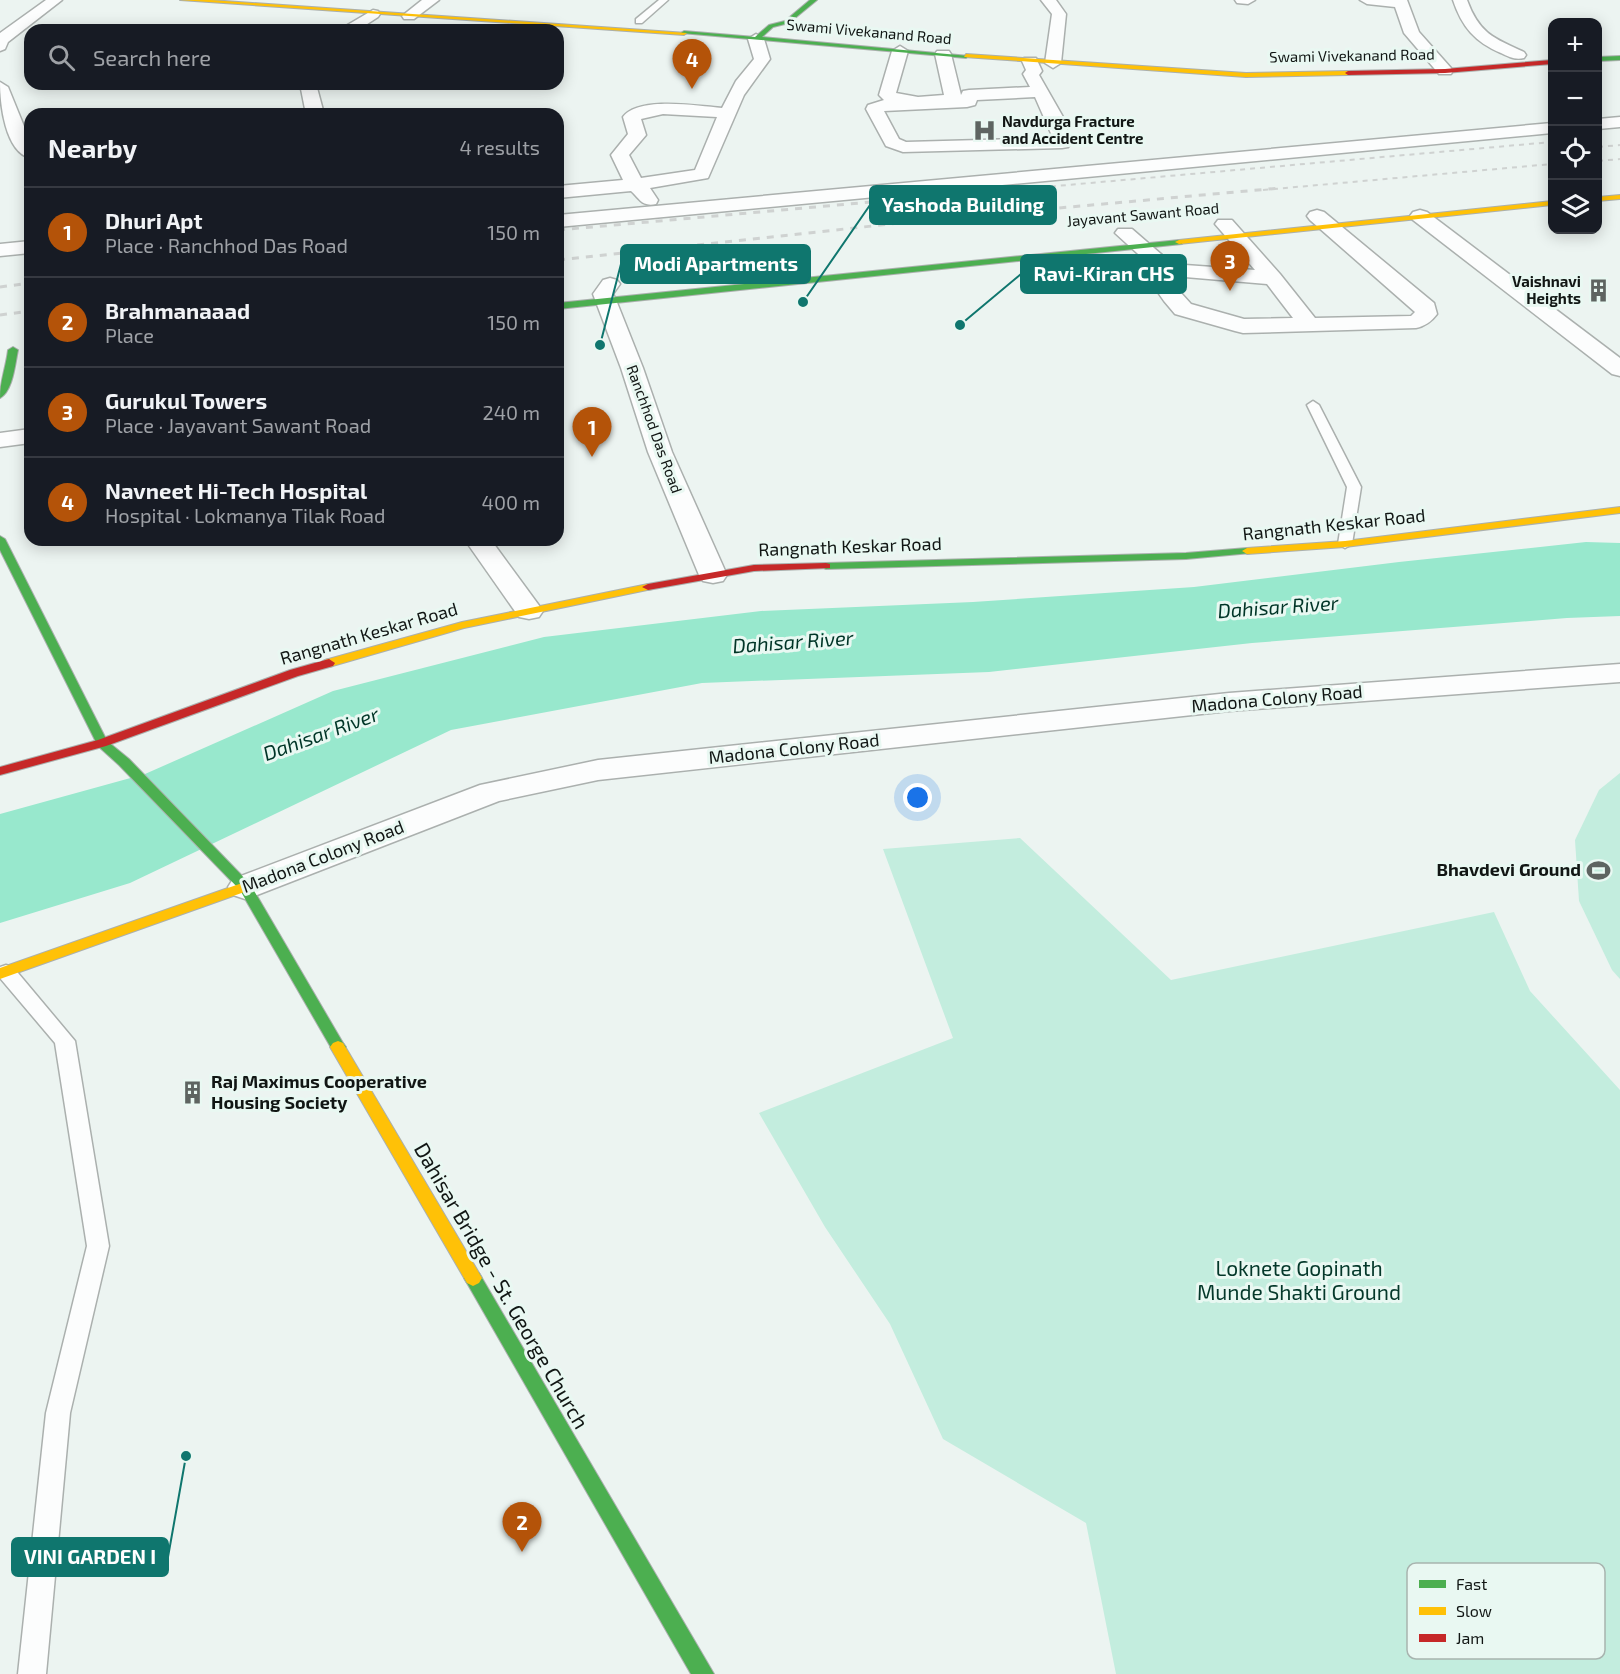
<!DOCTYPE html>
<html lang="en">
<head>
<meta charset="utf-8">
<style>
  body { margin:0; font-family:"Exo 2",sans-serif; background:#20242c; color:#f1f3f6 }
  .controls { position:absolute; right:18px; top:18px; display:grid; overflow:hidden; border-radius:12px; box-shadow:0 3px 15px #0003 }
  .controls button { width:54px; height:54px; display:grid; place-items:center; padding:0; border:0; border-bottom:2px solid #363941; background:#171b24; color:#f1f3f6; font:30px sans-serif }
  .you { position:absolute; left:918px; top:798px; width:21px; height:21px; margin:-15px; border:4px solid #fff; border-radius:50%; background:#1a73e8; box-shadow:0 0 0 9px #1a73e833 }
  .badge { display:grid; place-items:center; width:39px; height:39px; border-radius:50%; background:#b45309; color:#fff; font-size:20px; font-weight:700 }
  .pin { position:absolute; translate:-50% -50px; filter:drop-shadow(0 2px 3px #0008) }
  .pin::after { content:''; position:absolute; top:32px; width:21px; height:18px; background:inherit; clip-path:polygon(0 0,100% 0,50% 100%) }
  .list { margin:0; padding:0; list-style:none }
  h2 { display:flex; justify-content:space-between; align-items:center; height:78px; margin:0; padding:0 24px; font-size:26px }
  h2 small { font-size:20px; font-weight:400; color:#9ea1a6 }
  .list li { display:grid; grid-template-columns:39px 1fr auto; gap:18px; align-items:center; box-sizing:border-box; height:90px; padding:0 24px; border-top:2px solid #363941 }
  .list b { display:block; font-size:22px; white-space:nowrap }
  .list p { margin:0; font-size:20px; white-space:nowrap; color:#9ea1a6 }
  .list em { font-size:20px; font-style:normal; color:#9ea1a6 }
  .icon { flex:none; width:33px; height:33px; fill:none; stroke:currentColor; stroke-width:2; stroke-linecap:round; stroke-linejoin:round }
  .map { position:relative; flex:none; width:1620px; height:1674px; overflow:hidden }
  .search { position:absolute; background:#171b24; box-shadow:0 3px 15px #0003; left:24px; top:24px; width:540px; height:66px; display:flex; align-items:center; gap:15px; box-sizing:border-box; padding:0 21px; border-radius:18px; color:#9ea1a6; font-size:22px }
  .panel { position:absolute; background:#171b24; box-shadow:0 3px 15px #0003; left:24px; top:108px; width:540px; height:438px; border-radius:18px }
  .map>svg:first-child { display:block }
  .green { fill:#c3edde }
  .water { fill:#98e8cd }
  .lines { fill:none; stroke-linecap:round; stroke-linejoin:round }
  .lane-casing { stroke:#abb0ae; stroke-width:3 }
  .street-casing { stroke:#abb0ae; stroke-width:3 }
  .fast-casing { stroke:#abb0ae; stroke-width:2 }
  .slow-casing { stroke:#abb0ae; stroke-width:2 }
  .jam-casing { stroke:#abb0ae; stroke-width:2 }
  .lane { fill:#fcfdfd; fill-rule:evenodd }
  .street { fill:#fcfdfd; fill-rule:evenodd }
  .fast { fill:#4caf50; fill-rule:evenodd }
  .slow { fill:#ffc107; fill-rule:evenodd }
  .jam { fill:#c62828; fill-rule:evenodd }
  .rail-far1 { stroke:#cfd2d1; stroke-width:2; stroke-dasharray:5 5; stroke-linecap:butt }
  .rail { stroke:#cfd2d1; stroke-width:3; stroke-dasharray:7 7; stroke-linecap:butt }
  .labels { text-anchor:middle; stroke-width:6; stroke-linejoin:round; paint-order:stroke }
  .far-street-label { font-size:15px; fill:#111614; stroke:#e9f8f2 }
  .far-poi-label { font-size:15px; font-weight:bold; fill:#111614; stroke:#e9f8f2; text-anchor:start }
  .street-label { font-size:18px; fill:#111614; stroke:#e9f8f2 }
  .poi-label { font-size:18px; font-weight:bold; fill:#111614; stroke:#e9f8f2; text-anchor:end }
  .water-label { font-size:20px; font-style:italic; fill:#003527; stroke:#e9f8f2 }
  .near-park-label { font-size:21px; fill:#04382a; stroke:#e9f8f2 }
  .near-street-label { font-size:21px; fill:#111614; stroke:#e9f8f2 }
  .key { fill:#e9f8f2; stroke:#a8b4af; stroke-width:1.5 }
  .key-label { font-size:16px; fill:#111614 }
  .leader { fill:none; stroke:#0f766e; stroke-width:2 }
  .callout-dot { fill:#0f766e; stroke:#e9f8f2; stroke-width:2 }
  .callout { fill:#0f766e; stroke:#0f766e; stroke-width:2 }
  .callout-label { font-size:20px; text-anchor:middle; font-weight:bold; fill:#fff }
</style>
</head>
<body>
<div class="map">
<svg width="1620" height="1674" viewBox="0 0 1620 1674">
  <rect width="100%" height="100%" fill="#ecf4f1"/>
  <g class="green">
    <polygon points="1620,773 1620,979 1612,970 1579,901 1575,840 1599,790"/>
    <polygon points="1020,838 1171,980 1494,912 1530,991 1620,1090 1620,1674 1116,1674 1086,1523 943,1439 890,1324 825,1227 759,1113 953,1038 883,849"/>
  </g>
  <polygon class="water" points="1586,542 1620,543 1620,616 1567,618 1252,643 989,672 702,683 451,730 130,883 0,923 0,814 145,774 333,691 544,637 761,611 973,602 1194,587 1399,562"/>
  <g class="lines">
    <defs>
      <g id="lane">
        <polygon points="659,0 668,0 642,23 636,23 636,19"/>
        <polygon points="1313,401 1319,405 1361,487 1352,544 1345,548 1338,544 1347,487 1307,405"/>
        <polygon points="6,965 13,967 75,1041 109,1246 70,1413 46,1674 18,1674 46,1413 87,1246 55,1043 0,978 0,967"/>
      </g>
      <g id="street">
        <polygon points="46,0 62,0 8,42 5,49 0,51 0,33"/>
        <polygon points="422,0 439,0 414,19 404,19 402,16"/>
        <polygon points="1041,0 1056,0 1066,14 1061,63 1053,68 1045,63 1052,14"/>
        <polygon points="1235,0 1255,0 1248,4 1237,3"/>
        <polygon points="1360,0 1407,0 1419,32 1451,68 1453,71 1451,74 1439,74 1404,33 1395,7 1367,4"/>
        <path d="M1453 0H1467C1479 33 1493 38 1524 52L1526 55 1524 58C1515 60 1509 57 1501 53 1475 42 1462 27 1453 0Z"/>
        <polygon points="373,10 378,11 380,14 378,17 358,30 339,30"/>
        <path d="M756 34 764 39 770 59 744 95 708 178 650 188 658 200 656 204C642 207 640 199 631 191L558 198V186L623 180 611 155 628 134 623 117C639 96 698 106 722 108L736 81 754 59 748 39ZM663 114 717 117 695 170 641 178 629 155 646 135 641 119Z"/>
        <path d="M900 46 908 51 896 93 918 97 944 95 935 54 937 51H949L951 54 961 95 963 91 969 90 1030 87 1023 74 1026 70 1022 61 1024 58H1036L1042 71 1039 75 1063 117 1071 143 1068 147 1062 148 903 152 886 146 866 109 868 105 884 100 879 95 892 51ZM1035 97 1053 138 906 142 899 139 884 111 967 107 975 105 977 100Z"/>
        <path d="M0 82 8 87 30 141V158C5 152 0 103 0 82Z"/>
        <polygon points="300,84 316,84 324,114 306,114"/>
        <polygon points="1620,117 1620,127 1598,129 1598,119"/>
        <polygon points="1552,123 1552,133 558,227 558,215"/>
        <path d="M1317 210 1324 212 1434 303 1437 314C1431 322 1425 326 1416 328L1243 333 1235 331 1175 314 1164 301 1150 281 1159 273 1115 233 1118 229H1132L1176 267 1185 265 1255 270 1215 224 1218 220H1232L1280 274 1315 318 1411 316 1415 312 1310 220 1307 216 1310 212ZM1185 277 1267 284 1293 318 1244 319 1191 304 1172 283Z"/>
        <polygon points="1420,210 1427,212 1620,358 1620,376 1612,374 1413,220 1410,216 1413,212"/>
        <polygon points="30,241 30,253 0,256 0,244"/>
        <polygon points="610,278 617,280 620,284 613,294 616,300 643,368 672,452 727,575 723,581 713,583 703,581 699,575 648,452 621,368 593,294 603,280"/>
        <polygon points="30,429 30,443 0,447 0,433"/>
        <polygon points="465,540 491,540 543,611 539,617 529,619 519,617"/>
        <polygon points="1620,664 1620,682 1229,711 598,780 499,801 257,895 245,899 233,895 228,887 233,879 480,785 598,760 1229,693"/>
      </g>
      <g id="fast">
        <polygon points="810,0 817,0 789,23 773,27 762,37 969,56 966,58 681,33 684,31 755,37 769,25 785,21"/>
        <polygon points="1620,56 1620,60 1598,61 1598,57"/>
        <polygon points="1179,240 1182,240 1182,244 558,309 558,303"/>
        <path d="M13 347 18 350C15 364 13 391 0 398 0 381 6 367 8 350Z"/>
        <polygon points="0,536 5,539 107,741 129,759 250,884 343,1043 346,1047 343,1051 338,1053 333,1051 240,890 119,765 98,746 0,550"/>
        <polygon points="1247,548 1252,551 1251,553 1186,559 826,569 820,566 826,563 1186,553"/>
        <polygon points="473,1270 479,1273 714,1674 691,1674 467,1283 464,1278 467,1273"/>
      </g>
      <g id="slow">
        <polygon points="180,0 210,0 687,33 684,35"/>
        <polygon points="966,54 1246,73 1348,71 1351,73 1348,75 1246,77 964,57"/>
        <polygon points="1620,195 1620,199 1598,201 1598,197"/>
        <polygon points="1552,201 1552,205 1179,244 1175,242 1179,240"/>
        <polygon points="1620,507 1620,513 1345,547 1247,554 1242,551 1247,548 1345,541"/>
        <polygon points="648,584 652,585 652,589 464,628 329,667 323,663 325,660 462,622"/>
        <polygon points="245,882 252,887 250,890 0,979 0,968"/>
        <polygon points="338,1041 343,1043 479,1273 482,1278 479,1283 473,1286 467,1283 330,1047 333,1043"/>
      </g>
      <g id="jam">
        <polygon points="1552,60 1552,64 1445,73 1348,75 1345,73 1348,71 1445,69"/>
        <polygon points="826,563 830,564 830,568 754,571 648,590 642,587 648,584 754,565"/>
        <polygon points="329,659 335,663 333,666 298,676 106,746 0,775 0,767 98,740 290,670"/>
      </g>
    </defs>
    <use href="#lane" class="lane-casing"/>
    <use href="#street" class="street-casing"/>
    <use href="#fast" class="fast-casing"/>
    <use href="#slow" class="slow-casing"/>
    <use href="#jam" class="jam-casing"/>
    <use href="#lane" class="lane"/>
    <use href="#street" class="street"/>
    <use href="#fast" class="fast"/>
    <use href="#slow" class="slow"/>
    <use href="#jam" class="jam"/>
    <g class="rail-far1">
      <polyline points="1598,147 1620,145"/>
      <polyline points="1598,161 1620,159"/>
      <polyline points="1011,190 1552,142"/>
      <polyline points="1263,190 1552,164"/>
    </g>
    <g class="rail">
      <polyline points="558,230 1028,188"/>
      <polyline points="558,260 937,219 1280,188"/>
      <polyline points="0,287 30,283"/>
      <polyline points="0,315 30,311"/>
    </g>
  </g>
  <defs>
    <symbol id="hospital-bare" viewBox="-9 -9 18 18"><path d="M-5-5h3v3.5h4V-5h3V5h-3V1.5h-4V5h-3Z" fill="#5e6461" stroke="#e9f8f2" stroke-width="2.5" paint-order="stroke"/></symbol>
    <symbol id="building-bare" viewBox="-9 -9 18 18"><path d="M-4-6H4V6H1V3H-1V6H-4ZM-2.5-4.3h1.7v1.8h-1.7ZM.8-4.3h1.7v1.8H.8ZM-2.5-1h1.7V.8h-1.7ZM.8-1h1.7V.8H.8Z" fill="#5e6461" stroke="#e9f8f2" stroke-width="2.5" paint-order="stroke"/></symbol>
    <symbol id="stadium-bare" viewBox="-9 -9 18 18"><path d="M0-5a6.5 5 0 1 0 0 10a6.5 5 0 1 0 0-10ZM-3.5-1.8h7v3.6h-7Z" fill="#5e6461" stroke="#e9f8f2" stroke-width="2.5" paint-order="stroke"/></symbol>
  </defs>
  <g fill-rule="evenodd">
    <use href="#hospital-bare" x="968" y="114" width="33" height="33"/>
    <use href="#building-bare" x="1582" y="274" width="33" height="33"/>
    <use href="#stadium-bare" x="1582" y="854" width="33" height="33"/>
    <use href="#building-bare" x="176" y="1076" width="33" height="33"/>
  </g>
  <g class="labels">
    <g class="far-street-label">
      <text transform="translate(869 32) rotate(5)" y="5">Swami Vivekanand Road</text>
      <text transform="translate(1352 56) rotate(-1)" y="5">Swami Vivekanand Road</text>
      <text transform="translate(1143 215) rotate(-5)" y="5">Jayavant Sawant Road</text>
      <text transform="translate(654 429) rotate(70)" y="5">Ranchhod Das Road</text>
    </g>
    <g class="far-poi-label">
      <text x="1002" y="127">Navdurga Fracture<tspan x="1002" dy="17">and Accident Centre</tspan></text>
      <text x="1581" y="287" text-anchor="end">Vaishnavi<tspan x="1581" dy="17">Heights</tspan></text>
    </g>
    <g class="street-label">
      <text transform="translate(1334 525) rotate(-6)" y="6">Rangnath Keskar Road</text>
      <text transform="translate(850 547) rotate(-2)" y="6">Rangnath Keskar Road</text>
      <text transform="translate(369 634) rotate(-16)" y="6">Rangnath Keskar Road</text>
      <text transform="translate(1277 699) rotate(-5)" y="6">Madona Colony Road</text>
      <text transform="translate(794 749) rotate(-6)" y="6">Madona Colony Road</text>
      <text transform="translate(323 857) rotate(-21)" y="6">Madona Colony Road</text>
    </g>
    <g class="poi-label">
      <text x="1581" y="876">Bhavdevi Ground</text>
      <text x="211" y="1088" text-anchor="start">Raj Maximus Cooperative<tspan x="211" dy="21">Housing Society</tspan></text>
    </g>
    <g class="water-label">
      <text transform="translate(1278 607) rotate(-4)" y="7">Dahisar River</text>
      <text transform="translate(793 642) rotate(-4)" y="7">Dahisar River</text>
      <text transform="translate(321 734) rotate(-20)" y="7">Dahisar River</text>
    </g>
    <g class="near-park-label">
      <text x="1299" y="1276">Loknete Gopinath<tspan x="1299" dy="24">Munde Shakti Ground</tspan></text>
    </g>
    <g class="near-street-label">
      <text transform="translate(501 1286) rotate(60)" y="7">Dahisar Bridge - St. George Church</text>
    </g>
  </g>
  <rect x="1407" y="1563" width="198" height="96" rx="9" class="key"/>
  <rect x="1419" y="1580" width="27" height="8" fill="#4caf50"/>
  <rect x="1419" y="1607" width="27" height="8" fill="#ffc107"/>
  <rect x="1419" y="1634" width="27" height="8" fill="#c62828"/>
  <g class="key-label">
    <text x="1456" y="1590">Fast</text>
    <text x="1456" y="1617">Slow</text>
    <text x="1456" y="1644">Jam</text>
  </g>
  <path class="leader" d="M803 302L870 205M600 345L621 264M960 325L1021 274M186 1456L168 1557"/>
  <g class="callout-dot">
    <circle cx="803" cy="302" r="6"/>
    <circle cx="600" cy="345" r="6"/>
    <circle cx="960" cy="325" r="6"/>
    <circle cx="186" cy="1456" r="6"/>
  </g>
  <g class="callout">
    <rect x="870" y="186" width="186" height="38" rx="6"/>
    <rect x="621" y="245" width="189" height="38" rx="6"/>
    <rect x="1021" y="255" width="165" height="38" rx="6"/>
    <rect x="12" y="1538" width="156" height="38" rx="6"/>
  </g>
  <g class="callout-label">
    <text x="963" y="212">Yashoda Building</text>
    <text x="716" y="271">Modi Apartments</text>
    <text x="1104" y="281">Ravi-Kiran CHS</text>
    <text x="90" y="1564">VINI GARDEN I</text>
  </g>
</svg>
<div class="controls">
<button>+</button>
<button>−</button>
<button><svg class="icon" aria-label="locate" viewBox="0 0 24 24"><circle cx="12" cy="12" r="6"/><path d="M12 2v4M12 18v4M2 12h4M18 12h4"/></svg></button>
<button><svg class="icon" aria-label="layers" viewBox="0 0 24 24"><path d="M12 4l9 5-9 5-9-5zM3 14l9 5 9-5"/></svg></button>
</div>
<div class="you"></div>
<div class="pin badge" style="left:592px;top:457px">1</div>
<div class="pin badge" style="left:522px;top:1552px">2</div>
<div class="pin badge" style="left:1230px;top:291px">3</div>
<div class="pin badge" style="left:692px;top:89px">4</div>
<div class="search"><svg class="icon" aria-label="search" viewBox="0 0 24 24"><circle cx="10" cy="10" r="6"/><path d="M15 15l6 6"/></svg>Search here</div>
<section class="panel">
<h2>Nearby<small>4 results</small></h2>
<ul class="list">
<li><span class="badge">1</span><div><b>Dhuri Apt</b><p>Place · Ranchhod Das Road</p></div><em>150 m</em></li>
<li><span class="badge">2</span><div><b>Brahmanaaad</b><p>Place</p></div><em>150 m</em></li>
<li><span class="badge">3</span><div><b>Gurukul Towers</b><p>Place · Jayavant Sawant Road</p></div><em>240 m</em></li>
<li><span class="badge">4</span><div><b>Navneet Hi-Tech Hospital</b><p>Hospital · Lokmanya Tilak Road</p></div><em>400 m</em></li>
</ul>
</section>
</div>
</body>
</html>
